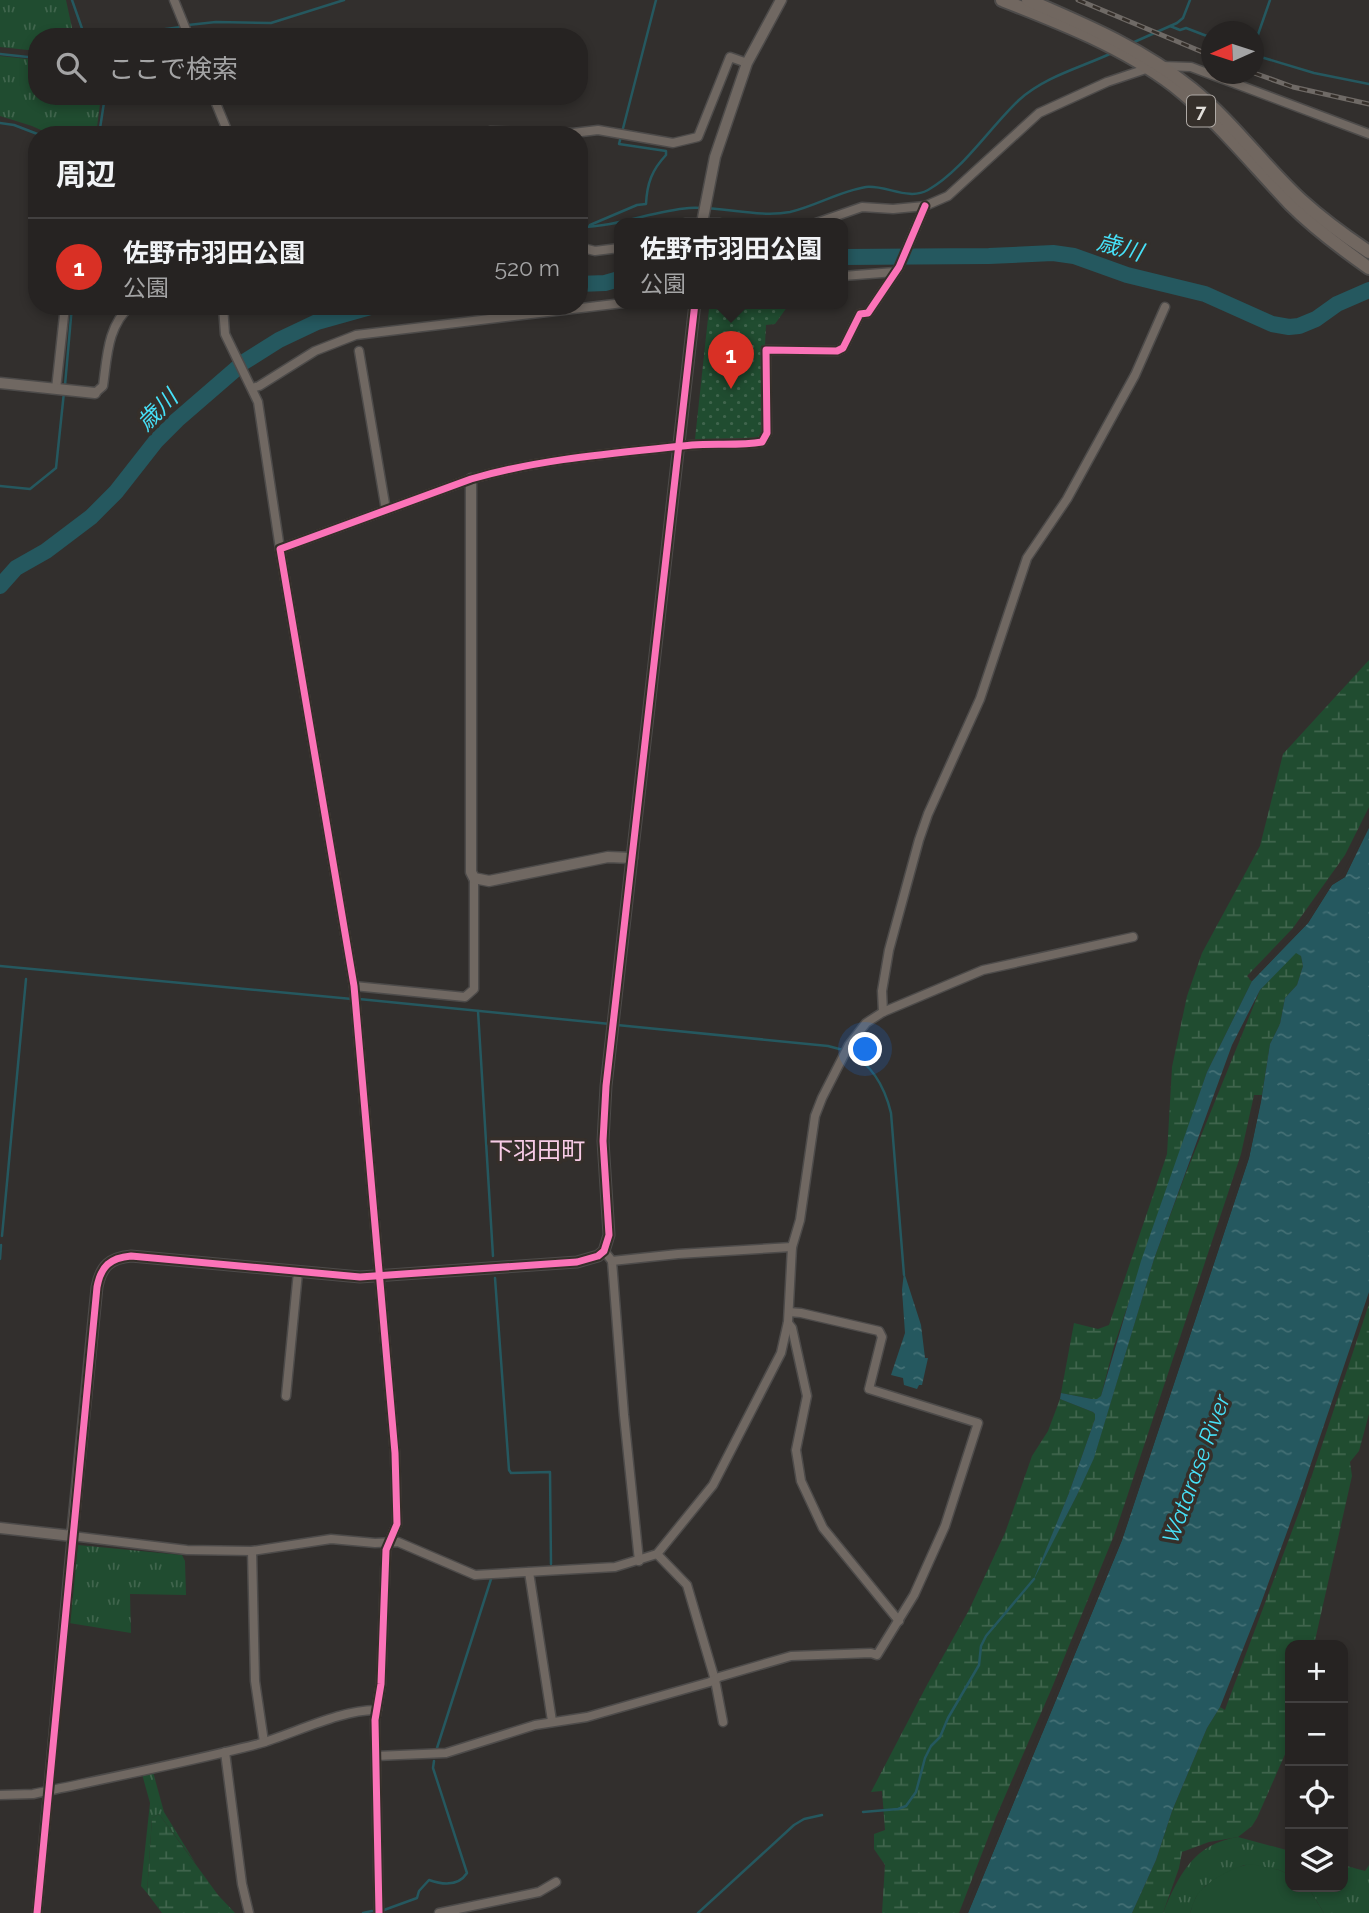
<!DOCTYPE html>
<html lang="ja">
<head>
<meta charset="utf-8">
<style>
  body { margin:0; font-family:Raleway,"Noto Sans JP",sans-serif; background:#322f2f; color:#f1f3f6 }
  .controls { position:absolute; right:21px; bottom:21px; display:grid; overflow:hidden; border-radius:14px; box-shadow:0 4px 10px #0003 }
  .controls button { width:63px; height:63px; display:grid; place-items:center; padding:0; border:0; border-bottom:2px solid #424040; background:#262322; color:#f1f3f6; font:35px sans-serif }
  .compass { position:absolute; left:1201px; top:21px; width:63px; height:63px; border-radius:50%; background:#262322; box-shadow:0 4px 10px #0003; rotate:267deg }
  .you { position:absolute; left:866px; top:1050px; width:24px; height:24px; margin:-18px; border:5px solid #fff; border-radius:50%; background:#1a73e8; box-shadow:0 0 0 10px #1a73e833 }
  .badge { display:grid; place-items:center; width:46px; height:46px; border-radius:50%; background:#d93025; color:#fff; font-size:23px; font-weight:700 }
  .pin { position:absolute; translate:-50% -58px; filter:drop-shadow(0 2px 4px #0008) }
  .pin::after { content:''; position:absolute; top:37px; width:24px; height:21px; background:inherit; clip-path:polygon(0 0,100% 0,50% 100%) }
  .popup { position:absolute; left:614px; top:218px; width:234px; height:91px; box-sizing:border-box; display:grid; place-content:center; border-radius:14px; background:#262322; filter:drop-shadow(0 2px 5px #0005); font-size:23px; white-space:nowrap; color:#a4a4a5 }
  .popup b { font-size:26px; color:#f1f3f6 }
  .popup::after { content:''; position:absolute; left:50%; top:100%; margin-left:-14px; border:14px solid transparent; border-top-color:#262322 }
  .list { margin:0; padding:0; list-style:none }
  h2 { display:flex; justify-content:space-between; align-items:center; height:91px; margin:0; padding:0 28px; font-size:30px }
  h2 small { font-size:23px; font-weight:400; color:#a4a4a5 }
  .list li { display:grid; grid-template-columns:46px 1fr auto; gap:21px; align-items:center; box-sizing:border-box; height:98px; padding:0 28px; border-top:2px solid #424040 }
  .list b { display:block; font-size:26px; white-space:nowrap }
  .list p { margin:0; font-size:23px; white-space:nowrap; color:#a4a4a5 }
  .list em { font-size:23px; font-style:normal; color:#a4a4a5 }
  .icon { flex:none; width:38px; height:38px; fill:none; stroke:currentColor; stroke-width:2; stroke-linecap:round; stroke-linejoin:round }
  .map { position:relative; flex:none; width:1369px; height:1913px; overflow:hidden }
  .search { position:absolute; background:#262322; box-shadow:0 4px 10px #0003; left:28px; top:28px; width:560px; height:77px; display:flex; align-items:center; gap:18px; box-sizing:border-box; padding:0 24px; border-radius:28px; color:#a4a4a5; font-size:26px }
  .panel { position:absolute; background:#262322; box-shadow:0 4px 10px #0003; left:28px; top:126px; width:560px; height:189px; border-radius:28px }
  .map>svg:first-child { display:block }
  .grass { fill:url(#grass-tufts) }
  .wetland { fill:url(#wetland-marsh) }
  .park { fill:url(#park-dots) }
  .pitch { fill:#204c30 }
  .water { fill:url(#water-ripples) }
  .pier { fill:#322f2d }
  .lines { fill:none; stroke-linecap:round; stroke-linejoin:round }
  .stream { stroke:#25585f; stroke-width:2.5 }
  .river { stroke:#25585f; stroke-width:16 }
  .minor-casing { stroke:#4d4b4a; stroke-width:11 }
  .tertiary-casing { stroke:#4d4b4a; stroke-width:13 }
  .primary-casing { stroke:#4d4b4a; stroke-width:16 }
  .minor { stroke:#706862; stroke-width:8 }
  .tertiary { stroke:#706862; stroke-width:10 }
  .primary { stroke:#716760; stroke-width:12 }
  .rail-casing { stroke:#6f6a66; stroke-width:5 }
  .rail { stroke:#352f2a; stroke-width:2.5; stroke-dasharray:8; stroke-linecap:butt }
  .cycleway-casing { stroke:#352f2a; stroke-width:11 }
  .cycleway { stroke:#fb73b8; stroke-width:7 }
  .labels { text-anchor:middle; stroke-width:7; stroke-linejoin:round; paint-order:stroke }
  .shield { fill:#352f2a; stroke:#afaaa6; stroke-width:2 }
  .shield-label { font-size:19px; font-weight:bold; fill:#e3dfdb }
  .water-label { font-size:23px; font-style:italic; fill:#47e1f8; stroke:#352f2a }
  .quarter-label { font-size:24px; fill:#f7cbe6; stroke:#352f2a }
</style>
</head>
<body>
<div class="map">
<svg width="1369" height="1913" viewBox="0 0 1369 1913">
  <defs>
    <pattern id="grass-tufts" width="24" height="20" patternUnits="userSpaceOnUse" patternTransform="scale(1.75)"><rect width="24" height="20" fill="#204c30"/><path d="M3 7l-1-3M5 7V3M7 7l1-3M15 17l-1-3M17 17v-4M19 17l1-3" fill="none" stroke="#40654d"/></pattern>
    <pattern id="wetland-marsh" width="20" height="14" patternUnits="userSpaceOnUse" patternTransform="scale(1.75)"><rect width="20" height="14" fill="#204c30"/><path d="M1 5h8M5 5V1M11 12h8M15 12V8" fill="none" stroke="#40654d"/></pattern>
    <pattern id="park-dots" width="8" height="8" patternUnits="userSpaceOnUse" patternTransform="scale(1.75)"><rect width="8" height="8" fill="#204c30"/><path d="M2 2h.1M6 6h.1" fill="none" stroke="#40654d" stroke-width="1.8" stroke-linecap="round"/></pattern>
    <pattern id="water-ripples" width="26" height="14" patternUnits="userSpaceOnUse" patternTransform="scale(1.75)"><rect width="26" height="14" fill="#25585f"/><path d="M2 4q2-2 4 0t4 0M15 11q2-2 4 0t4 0" fill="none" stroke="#447075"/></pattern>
  </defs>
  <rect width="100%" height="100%" fill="#322f2d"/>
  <g class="grass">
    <polygon points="0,0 66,0 74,37 37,37 37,51 0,47"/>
    <polygon points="0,56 37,60 37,96 101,96 96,135 52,135 32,126 0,116"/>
    <polygon points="78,1545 182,1555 185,1561 186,1595 130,1594 131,1633 69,1623"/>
    <polygon points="153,1772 164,1812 196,1864 159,1814 152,1818 147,1893 141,1886 150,1803 142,1774"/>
    <path d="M1238 1837 1290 1851V1875L1279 1870 1244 1865 1205 1886 1196 1897 1190 1913H1163C1179 1874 1194 1844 1238 1837Z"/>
    <polygon points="1343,1865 1365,1871 1369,1865 1369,1913 1324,1913 1308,1887 1343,1887"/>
  </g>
  <g class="wetland">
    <polygon points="1369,660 1369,807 1345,855 1293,928 1247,976 1252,981 1207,1072 1114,1346 1101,1396 1098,1399 1092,1399 1061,1393 1074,1323 1098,1329 1109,1325 1167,1154 1172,1067 1187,996 1202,953 1260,846 1283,754"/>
    <polygon points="1296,952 1301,956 1303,966 1297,985 1285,998 1280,1024 1270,1044 1262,1095 1254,1095 1241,1154 1115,1533 1051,1690 996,1817 959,1913 882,1913 885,1865 874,1849 874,1834 885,1830 882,1791 871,1792 928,1683 969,1610 1005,1533 1032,1456 1048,1431 1060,1399 1093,1412 1095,1414 1095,1419 1069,1493 1038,1570 1077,1495 1094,1457 1154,1259 1184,1178 1260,990"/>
    <polygon points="1369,1304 1369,1414 1359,1451 1350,1462 1352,1476 1314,1645 1290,1645 1290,1743 1257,1818 1252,1826 1238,1837 1209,1842 1182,1852 1179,1868 1163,1913 1132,1913 1156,1860 1172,1811 1207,1728 1220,1707 1225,1710 1226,1707 1304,1499"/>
    <polygon points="159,1814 218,1895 235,1913 162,1913 147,1893 152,1818"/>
  </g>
  <polygon class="park" points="733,303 790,303 775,324 766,325 765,345 761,346 762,433 758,438 695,439 709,309"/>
  <path class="pitch" d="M1252 1864 1279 1870 1290 1875V1887H1308L1324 1913H1190C1192 1908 1193 1902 1196 1897 1204 1882 1236 1865 1252 1864Z"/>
  <g class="water">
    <polygon points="1369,828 1369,1292 1299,1499 1260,1606 1220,1707 1207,1728 1172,1811 1156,1860 1132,1913 968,1913 1122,1540 1249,1158 1261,1102 1270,1044 1280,1024 1285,998 1297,985 1303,966 1301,956 1296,953 1260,990 1232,1045 1154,1259 1094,1458 1077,1495 1033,1581 1069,1493 1095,1419 1095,1414 1093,1412 1060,1399 1061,1393 1092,1399 1097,1399 1101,1396 1141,1261 1207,1072 1252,981 1308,923 1332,885 1345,877"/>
    <polygon points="904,1272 921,1325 925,1358 928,1358 922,1385 919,1385 917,1389 904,1385 903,1378 891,1375 905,1333 902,1290"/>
  </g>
  <g class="pier">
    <polygon points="1369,825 1345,877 1332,885 1308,923 1252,981 1249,979 1305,921 1330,883 1342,875 1366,827"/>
    <polygon points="1259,1095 1262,1095 1249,1158 1122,1540 968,1913 964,1913 1118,1539 1246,1157"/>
  </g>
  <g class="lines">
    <g class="stream">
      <polyline points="72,0 85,37"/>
      <polyline points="188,25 216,22 271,23 344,0"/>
      <polyline points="1170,26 1180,30 1186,28 1212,38"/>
      <polyline points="145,37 151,31 181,27"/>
      <polyline points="1132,43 1177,23 1183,18 1190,0"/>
      <polyline points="1254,46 1270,0"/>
      <polyline points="0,54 37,58"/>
      <polyline points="1254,55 1314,73 1369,84"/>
      <polyline points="0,123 14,125 40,135"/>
      <polyline points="99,135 105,96"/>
      <path d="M590 225 637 205 646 204C647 183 652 170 666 155V151L619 144 656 0"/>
      <path d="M579 227C617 227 652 211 689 208 722 206 758 218 790 212 816 206 840 191 866 187 887 185 908 201 928 190 962 171 991 126 1019 100 1045 76 1083 67 1114 52"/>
      <polyline points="65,385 72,306"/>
      <polyline points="0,486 30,489 56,468 64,392"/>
      <polyline points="0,966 352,999"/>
      <polyline points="359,999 610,1024"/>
      <polyline points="478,1011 493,1256"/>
      <polyline points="617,1025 828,1046 843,1050"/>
      <path d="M849 1053C873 1065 885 1088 891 1113L904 1275"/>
      <polyline points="2,1236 26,979"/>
      <polyline points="0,1259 1,1245"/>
      <polyline points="495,1278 509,1470 511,1473 550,1472 551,1564"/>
      <polyline points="437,1748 491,1579"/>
      <polyline points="863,1812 898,1809 906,1806 916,1792 925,1758 931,1746 940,1737 948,1718 979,1665 981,1646 986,1636 1034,1579"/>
      <path d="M384 1910 417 1898 419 1891 429 1880C443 1885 458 1887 467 1873L433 1768 434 1761"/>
      <polyline points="363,1913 372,1911"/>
      <polyline points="698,1913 794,1825 804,1819 822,1815"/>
    </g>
    <g class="river">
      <polyline points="843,257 989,256 1053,253 1074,256 1127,275 1205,294 1272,324 1289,327 1299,326 1316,319 1337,304 1369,290"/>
      <polyline points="579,284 605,283 619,279"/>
      <polyline points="0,586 16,568 46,551 91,517 116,492 156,441 177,420 244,362 279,340 317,322 374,306"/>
    </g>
    <defs>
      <g id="minor">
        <polyline points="174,0 189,37"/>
        <polyline points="1161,66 1191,67 1369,134"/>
        <polyline points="213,96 229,135"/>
        <polyline points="490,135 490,131 573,133 598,130 673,143 698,137 730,57 747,63"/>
        <polyline points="685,223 720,223"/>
        <polyline points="816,223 862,207 893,209 925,206 948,196 1039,113 1107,82 1149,68"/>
        <polyline points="579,247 595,251 619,248"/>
        <polyline points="843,276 895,272"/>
        <polyline points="223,306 225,334 258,402 280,549"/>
        <polyline points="359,351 386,510"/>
        <polyline points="252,388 259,386 315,351 356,335 623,303"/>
        <polyline points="56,389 65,306"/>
        <path d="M95 393 103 386C107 359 107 325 131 306"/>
        <polyline points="354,986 465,997 474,989 474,878"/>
        <polyline points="883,1012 882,991 889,950 919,840 928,814 980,699 1027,558 1067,499 1135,375 1165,307"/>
        <polyline points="604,1251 612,1261 624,1415 639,1561"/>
        <polyline points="612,1261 678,1254 792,1247"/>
        <polyline points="788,1323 792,1328 807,1396 796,1450 801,1481 823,1528 899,1621"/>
        <polyline points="286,1396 298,1272"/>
        <polyline points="252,1551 255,1681 264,1742"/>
        <polyline points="657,1554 687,1585 715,1680 723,1722"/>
        <polyline points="529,1572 552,1721"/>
        <polyline points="225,1752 242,1884 249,1913"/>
        <polyline points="376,1756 446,1753 535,1725 587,1717 710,1682 719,1677 791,1656 871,1653 877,1655 914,1595 945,1526 978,1423 869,1389 882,1337 879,1331 801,1313 789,1312"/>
        <path d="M0 1795 33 1794C108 1778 184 1763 258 1744 293 1734 342 1709 377 1710"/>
        <polyline points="37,1913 72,1536 187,1550 252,1551 331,1539 375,1543 398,1542 475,1575 615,1567 657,1554 713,1485 781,1353 788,1322 792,1247 800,1220 815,1116 822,1098 849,1045 866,1023 883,1012 983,970 1133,937"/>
        <path d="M379 1913 375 1720 381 1684 386 1550 397 1524 395 1453 354 986 280 549 471 479C543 458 618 453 692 445 715 443 739 446 762 442L767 433 766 350 837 351 843 348 860 314 868 313 899 267 925 206"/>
        <polyline points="439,1913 539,1892 556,1882"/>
      </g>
      <g id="tertiary">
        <polyline points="702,223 715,157 747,63 781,0"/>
        <polyline points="0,383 95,393"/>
        <polyline points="471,479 471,872 474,878 489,881 608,857 632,858"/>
        <path d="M0 1528 72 1536 97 1287C101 1266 110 1258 131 1256L360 1277 577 1262 598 1256 604 1251 609 1235 603 1141 606 1086 695 303"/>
      </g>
      <g id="primary">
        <path d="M1002 0C1061 23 1123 47 1174 86 1217 120 1252 164 1290 204 1313 227 1342 249 1369 268"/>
        <path d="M1028 0C1086 25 1143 49 1192 89 1233 122 1263 165 1301 200 1322 219 1345 236 1369 252"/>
      </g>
    </defs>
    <use href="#minor" class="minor-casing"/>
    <use href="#tertiary" class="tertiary-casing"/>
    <use href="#primary" class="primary-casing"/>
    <use href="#minor" class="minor"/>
    <use href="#tertiary" class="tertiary"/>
    <use href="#primary" class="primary"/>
    <defs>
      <g id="rail">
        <polyline points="1078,0 1212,56"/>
        <polyline points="1254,73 1293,87 1369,104"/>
      </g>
    </defs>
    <use href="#rail" class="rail-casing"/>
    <use href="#rail" class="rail"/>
    <defs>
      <g id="cycleway">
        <path d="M37 1913 97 1287C101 1266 110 1258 131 1256L360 1277 577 1262 598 1256 604 1251 609 1235 603 1141 606 1086 695 303"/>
        <path d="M379 1913 375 1720 381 1684 386 1550 397 1524 395 1453 354 986 280 549 471 479C543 458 618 453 692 445 715 443 739 446 762 442L767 433 766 350 837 351 843 348 860 314 868 313 899 267 925 206"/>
      </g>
    </defs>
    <use href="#cycleway" class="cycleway-casing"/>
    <use href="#cycleway" class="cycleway"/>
  </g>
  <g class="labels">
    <rect class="shield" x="1187" y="95.5" width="28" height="31" rx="5"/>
    <g class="shield-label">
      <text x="1201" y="118">7</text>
    </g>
    <g class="water-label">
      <text transform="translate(1120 247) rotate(15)" y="8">歳川</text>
      <text transform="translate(157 410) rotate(-45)" y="8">歳川</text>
      <text transform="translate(1196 1469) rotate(-70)" y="8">Watarase River</text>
    </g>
    <g class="quarter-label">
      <text x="537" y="1159">下羽田町</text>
    </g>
  </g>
</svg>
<div class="controls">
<button>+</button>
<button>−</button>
<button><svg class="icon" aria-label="locate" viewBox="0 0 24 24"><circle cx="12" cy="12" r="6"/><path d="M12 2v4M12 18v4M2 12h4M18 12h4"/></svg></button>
<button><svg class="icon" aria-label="layers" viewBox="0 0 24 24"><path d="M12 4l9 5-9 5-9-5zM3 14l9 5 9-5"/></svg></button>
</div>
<svg class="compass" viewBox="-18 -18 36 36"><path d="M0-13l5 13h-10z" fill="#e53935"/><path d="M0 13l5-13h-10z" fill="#a4a4a5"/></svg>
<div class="you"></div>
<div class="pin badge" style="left:731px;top:389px">1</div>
<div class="popup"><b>佐野市羽田公園</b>公園</div>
<div class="search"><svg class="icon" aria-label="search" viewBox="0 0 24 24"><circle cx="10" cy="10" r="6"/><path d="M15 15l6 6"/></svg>ここで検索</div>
<section class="panel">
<h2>周辺<small></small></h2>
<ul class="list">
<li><span class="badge">1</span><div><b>佐野市羽田公園</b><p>公園</p></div><em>520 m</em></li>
</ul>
</section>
</div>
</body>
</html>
